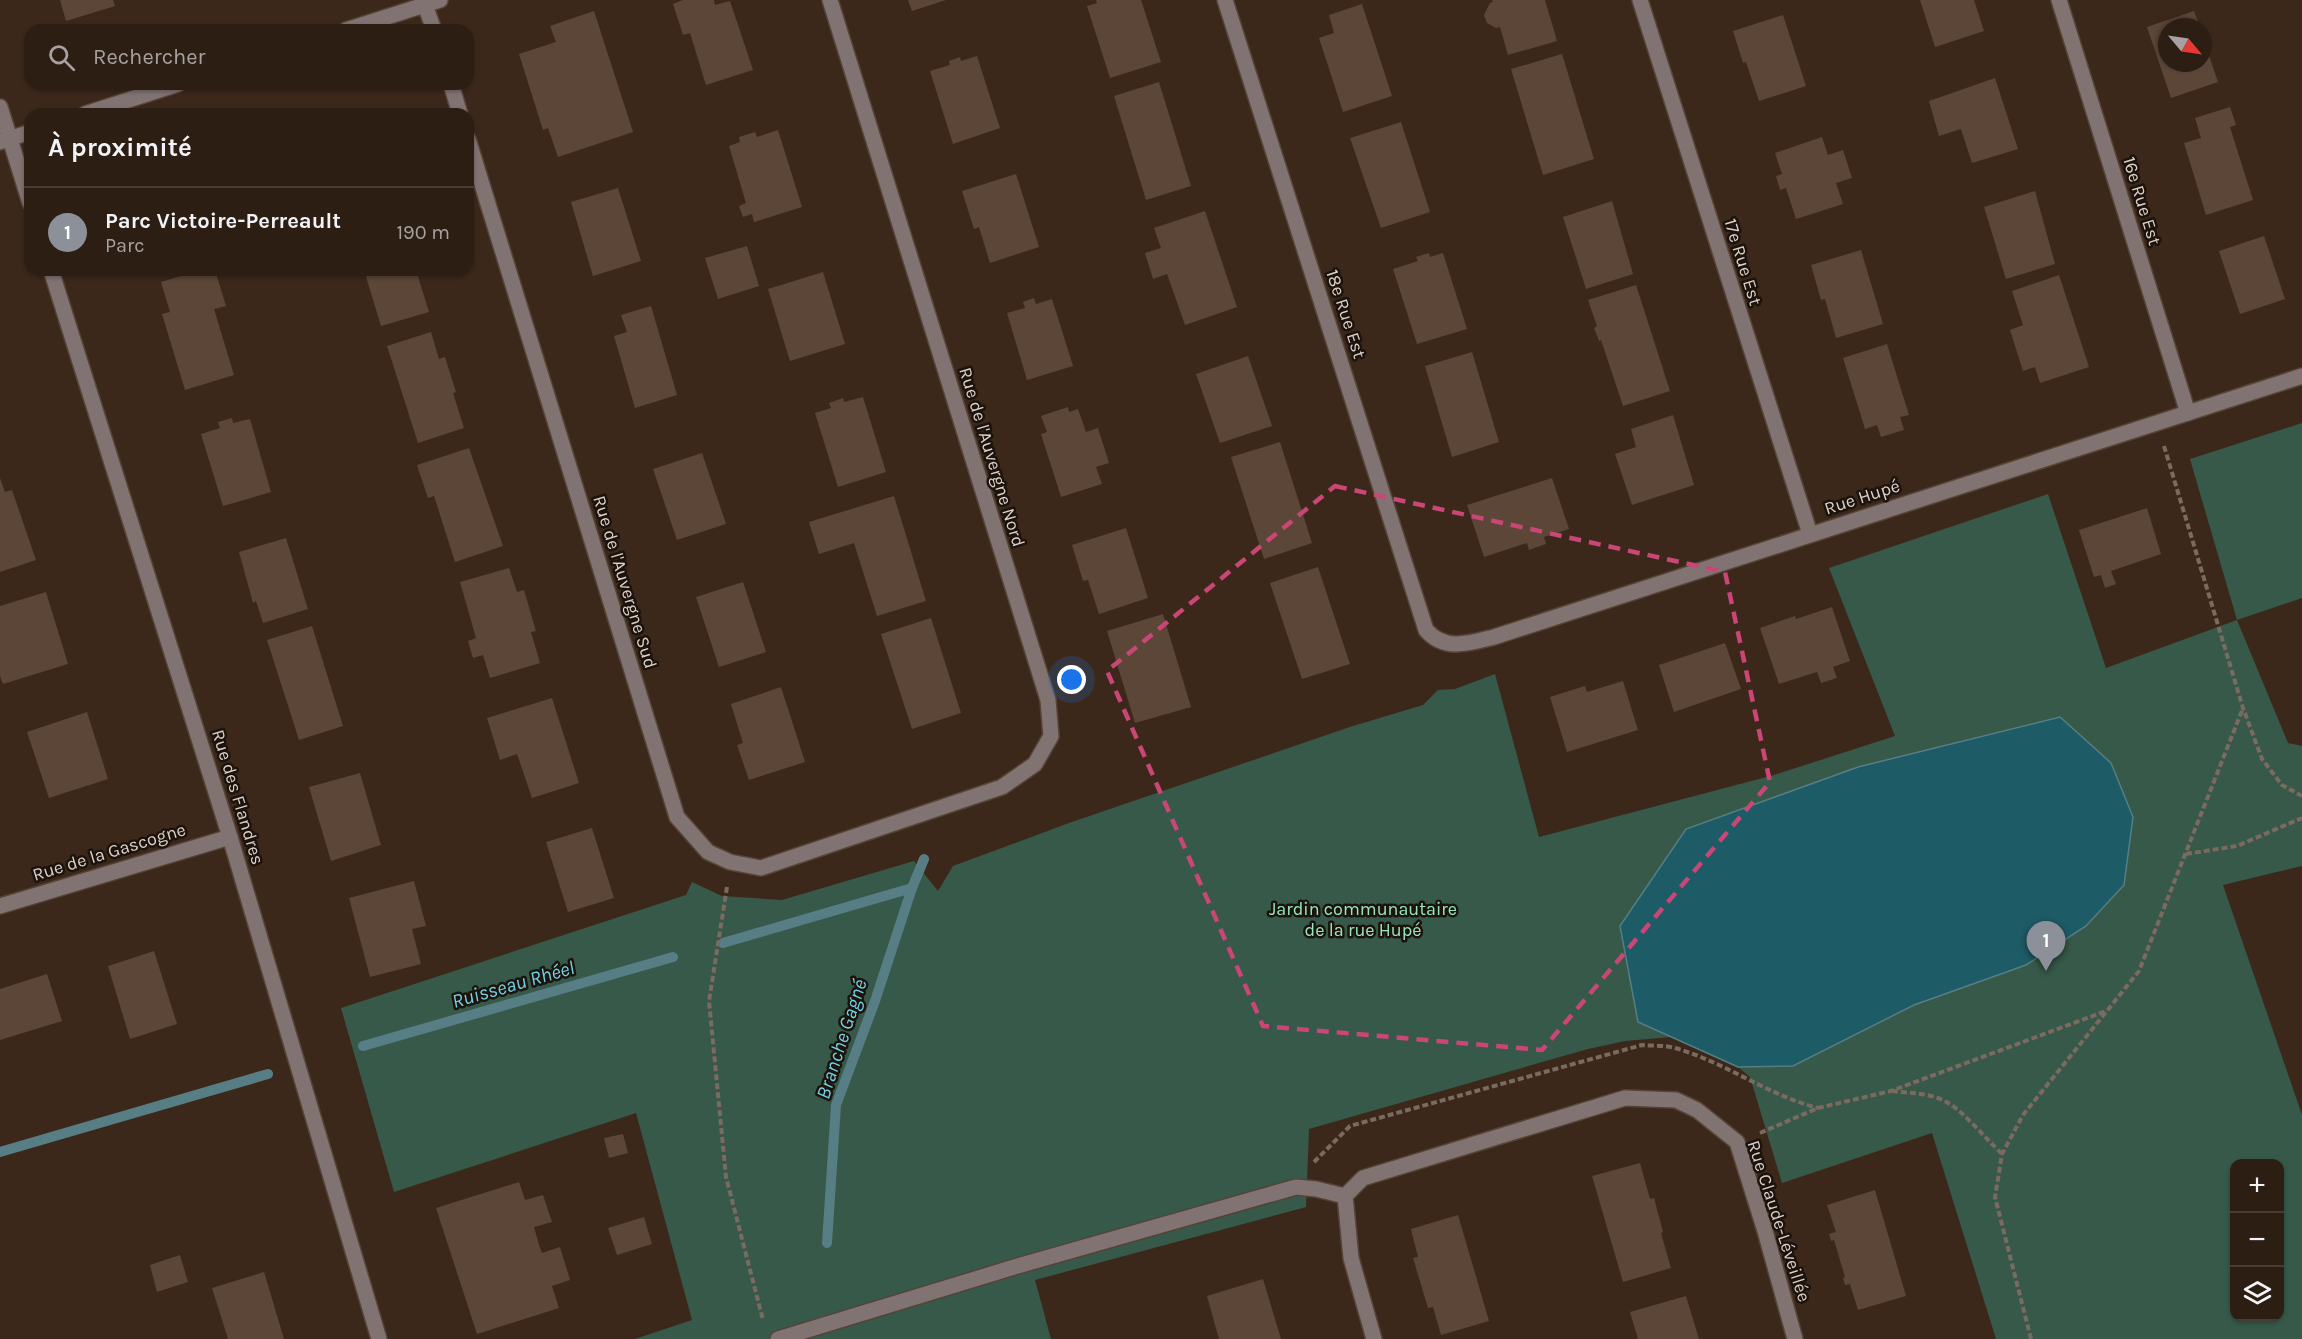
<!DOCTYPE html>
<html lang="fr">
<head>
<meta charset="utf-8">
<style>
  body { margin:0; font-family:Karla,sans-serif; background:#35271d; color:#f1f3f6 }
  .controls { position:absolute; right:18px; bottom:18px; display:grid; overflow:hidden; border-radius:12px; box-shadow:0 2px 4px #0004 }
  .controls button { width:54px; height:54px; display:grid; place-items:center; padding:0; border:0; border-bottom:2px solid #483c34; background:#2d1e14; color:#f1f3f6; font:30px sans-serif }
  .compass { position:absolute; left:2158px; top:18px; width:54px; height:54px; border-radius:50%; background:#2d1e14; box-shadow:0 2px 4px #0004; rotate:119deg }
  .you { position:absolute; left:1072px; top:680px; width:21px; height:21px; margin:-15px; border:4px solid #fff; border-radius:50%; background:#1a73e8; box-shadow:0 0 0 9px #1a73e833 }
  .badge { display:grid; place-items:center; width:39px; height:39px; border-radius:50%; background:#8c9099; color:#fff; font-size:20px; font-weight:700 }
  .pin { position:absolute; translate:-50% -50px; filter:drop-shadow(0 2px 3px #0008) }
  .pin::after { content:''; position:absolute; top:32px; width:21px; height:18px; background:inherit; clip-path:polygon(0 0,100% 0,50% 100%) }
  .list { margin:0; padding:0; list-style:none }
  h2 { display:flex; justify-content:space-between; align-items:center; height:78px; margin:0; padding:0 24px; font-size:26px }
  h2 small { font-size:20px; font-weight:400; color:#a7a2a0 }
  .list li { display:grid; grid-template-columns:39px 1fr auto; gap:18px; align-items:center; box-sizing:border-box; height:90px; padding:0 24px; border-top:2px solid #483c34 }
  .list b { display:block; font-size:22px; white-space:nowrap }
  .list p { margin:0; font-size:20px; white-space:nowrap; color:#a7a2a0 }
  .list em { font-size:20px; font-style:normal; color:#a7a2a0 }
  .icon { flex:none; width:33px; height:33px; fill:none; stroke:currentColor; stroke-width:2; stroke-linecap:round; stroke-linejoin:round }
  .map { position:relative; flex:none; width:2302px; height:1339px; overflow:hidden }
  .search { position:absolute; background:#2d1e14; box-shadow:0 2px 4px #0004; left:24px; top:24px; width:450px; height:66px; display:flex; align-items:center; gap:15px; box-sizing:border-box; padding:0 21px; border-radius:18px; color:#a7a2a0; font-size:22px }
  .panel { position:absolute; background:#2d1e14; box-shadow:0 2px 4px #0004; left:24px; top:108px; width:450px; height:168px; border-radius:18px }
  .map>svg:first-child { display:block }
  .green { fill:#365949; fill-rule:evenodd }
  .water { fill:#1d5b67; stroke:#577e84; stroke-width:1.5 }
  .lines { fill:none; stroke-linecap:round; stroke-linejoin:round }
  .stream { stroke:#577e84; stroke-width:10 }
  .building { fill:#5c4638 }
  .minor-casing { stroke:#564337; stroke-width:18 }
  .path { stroke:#7b6a5f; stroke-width:4; stroke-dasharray:6 3; stroke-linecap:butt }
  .minor { stroke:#817372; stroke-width:15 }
  .marked { fill:none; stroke:#c94676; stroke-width:4.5; stroke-dasharray:12 8; stroke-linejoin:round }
  .labels { text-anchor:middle; stroke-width:5; stroke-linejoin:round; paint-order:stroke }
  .street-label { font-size:18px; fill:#ded1c9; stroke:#1c130d }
  .park-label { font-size:18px; fill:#96e6c1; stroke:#1c130d }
  .water-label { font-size:20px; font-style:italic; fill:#72d3e6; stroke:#1c130d }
</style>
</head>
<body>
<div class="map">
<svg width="2302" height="1339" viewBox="0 0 2302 1339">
  <rect width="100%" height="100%" fill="#3c281b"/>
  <path class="green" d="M2302 423V598L2237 620 2288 743 2302 746V866L2223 885 2302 1115V1339H1996L1932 1133 1782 1183 1750 1077 1738 1067 1671 1037 1625 1041 1588 1049 1309 1129 1306 1207 1035 1280 1051 1339H635L692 1320 636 1113 394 1192 341 1008 686 895 692 882 722 896 782 900 914 861 938 891 953 866 1069 823 1353 726 1423 705 1438 690 1455 689 1495 674 1539 837 1774 775 1895 736 1829 568 2048 494 2106 668 2237 620 2190 459ZM2234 1164H2280V1316H2234Z"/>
  <polygon class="water" points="2060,717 2111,763 2133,817 2124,885 2086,926 2026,965 1914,1005 1793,1066 1738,1067 1638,1022 1620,926 1686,829 1858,767"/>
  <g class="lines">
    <g class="stream">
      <polyline points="723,943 912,888 924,859"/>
      <polyline points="363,1046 673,957"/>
      <polyline points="0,1152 268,1074"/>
      <polyline points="827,1243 836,1105 875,1001 912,888"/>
    </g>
  </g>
  <g class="building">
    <polygon points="60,0 113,0 115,6 66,21"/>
    <polygon points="683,0 714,0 715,5 730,1 753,70 706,85 690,33 683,35 673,4"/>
    <polygon points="908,0 946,0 912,11"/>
    <polygon points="1096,0 1141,0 1161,62 1110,78 1087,6 1097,3"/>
    <polygon points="1492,0 1545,0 1557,41 1508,55 1500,27 1496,28 1487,23 1484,15 1490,3 1493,2"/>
    <polygon points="1920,0 1974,0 1984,31 1935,47"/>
    <polygon points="1362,4 1392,96 1343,112 1319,38 1334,33 1329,15"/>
    <polygon points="594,11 633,132 558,157 548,128 543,130 519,54 556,42 550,26"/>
    <polygon points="2194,11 2200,27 2167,27 2167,63 2203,63 2203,38 2218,82 2171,98 2147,27"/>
    <polygon points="1783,15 1806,86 1759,101 1746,62 1743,63 1733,31"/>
    <polygon points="1562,54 1594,159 1543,175 1511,69"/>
    <polygon points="977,56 1000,128 953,144 930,71 950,65 949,61 960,57 961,61"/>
    <polygon points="1995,78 2018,149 1972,163 1961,129 1939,136 1929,101"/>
    <polygon points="1159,82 1191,186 1146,200 1114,96"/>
    <polygon points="2230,107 2236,125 2230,127 2253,200 2206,215 2184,143 2201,138 2195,118"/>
    <polygon points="1401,122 1430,212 1381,228 1350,138"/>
    <polygon points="778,130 802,207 754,222 752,214 743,217 739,206 746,203 729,146 740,142 739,137 755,132 757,137"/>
    <polygon points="1822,137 1828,155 1843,150 1852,178 1836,183 1843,204 1796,219 1786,188 1780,190 1776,176 1782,174 1775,153"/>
    <polygon points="1016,174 1039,247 990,263 979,227 974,229 962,191"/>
    <polygon points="618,188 641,261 593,276 571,202"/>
    <polygon points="2035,191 2055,264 2006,279 1984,207"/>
    <polygon points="1612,201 1633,274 1586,289 1563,217"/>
    <polygon points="1205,211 1237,307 1185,325 1167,274 1153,279 1145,253 1161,248 1154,228"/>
    <polygon points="2264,236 2285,299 2240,314 2219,251"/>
    <polygon points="747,246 759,286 718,299 705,258"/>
    <polygon points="1861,250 1883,324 1836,338 1825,299 1821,300 1811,265"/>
    <polygon points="1429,253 1430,257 1443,253 1467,329 1417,344 1393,269 1418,261 1416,257"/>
    <polygon points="201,270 215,270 226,306 214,309 234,375 185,390 162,314 170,312 161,282"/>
    <polygon points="364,270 416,270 429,312 381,326"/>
    <polygon points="823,272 845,344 790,361 768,289"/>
    <polygon points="2059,275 2089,367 2040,383 2035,367 2023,371 2010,330 2023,325 2012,291"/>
    <polygon points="1636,285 1670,391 1623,406 1601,340 1599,341 1594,328 1597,326 1588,300"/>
    <polygon points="1034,298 1036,304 1052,299 1073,366 1027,380 1007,313 1025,308 1023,302"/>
    <polygon points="651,306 677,395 635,408 614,336 627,332 621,315"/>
    <polygon points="431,332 439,359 445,357 456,392 453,393 464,428 418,443 387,346"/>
    <polygon points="1887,344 1909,415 1900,417 1904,430 1881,437 1877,425 1865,429 1843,358"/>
    <polygon points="1472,352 1499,442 1452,457 1425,366"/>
    <polygon points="1248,356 1272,426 1220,443 1196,374"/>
    <polygon points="863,397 886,472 838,487 815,413 831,408 829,403 843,398 844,402"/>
    <polygon points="1068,407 1069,412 1078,409 1086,432 1098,428 1109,463 1096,467 1102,484 1061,497 1041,434 1047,432 1041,416"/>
    <polygon points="1673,415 1694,485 1632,505 1615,454 1636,447 1631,429"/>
    <polygon points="232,418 233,423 250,419 271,492 223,506 201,434 220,428 218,422"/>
    <polygon points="1280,442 1312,543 1264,559 1231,457"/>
    <polygon points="469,448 503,546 455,562 434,496 428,498 417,465"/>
    <polygon points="702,453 726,524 677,540 653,469"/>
    <polygon points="0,478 5,492 12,490 36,560 0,572"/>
    <polygon points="1552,478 1569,529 1544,537 1546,544 1529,550 1527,543 1484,557 1467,505"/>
    <polygon points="894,496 926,601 877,616 854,543 819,554 809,522"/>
    <polygon points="2147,508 2161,554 2111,571 2116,584 2105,588 2101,575 2094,577 2079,530"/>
    <polygon points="1126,528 1148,598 1099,614 1088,580 1083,581 1072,545"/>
    <polygon points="286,538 308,609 263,623 256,601 253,603 239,552"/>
    <polygon points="1318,567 1350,664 1302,679 1270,583"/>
    <polygon points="509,568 517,592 524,590 536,631 531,632 540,663 490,678 483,655 473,658 468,641 476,638 460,582"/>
    <polygon points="743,582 766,652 719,667 696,597"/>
    <polygon points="46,592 68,664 3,684 0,676 0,606"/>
    <polygon points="1832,607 1850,661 1833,667 1837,678 1821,683 1817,672 1779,684 1760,628 1795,616 1796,619"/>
    <polygon points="1163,614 1191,707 1135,723 1107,631"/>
    <polygon points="931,618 961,713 912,729 881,634"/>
    <polygon points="312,626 343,726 299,740 267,640"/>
    <polygon points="1725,643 1741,689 1674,712 1659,665"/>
    <polygon points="1623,681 1638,730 1567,752 1550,697 1585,686 1587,692"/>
    <polygon points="781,687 805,762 749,780 737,745 743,743 731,704"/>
    <polygon points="552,698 579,783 532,798 517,754 500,760 487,718"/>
    <polygon points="87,712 108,779 49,798 27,732"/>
    <polygon points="360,773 381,845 331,861 309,787"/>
    <polygon points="592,828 614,898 568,912 546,842"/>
    <polygon points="414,881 426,926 412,929 421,964 370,977 349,898"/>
    <polygon points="154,951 177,1024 130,1039 108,966"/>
    <polygon points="47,974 62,1021 0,1040 0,989"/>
    <polygon points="623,1134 628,1153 609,1158 604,1138"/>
    <polygon points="1640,1163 1650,1199 1654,1198 1663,1232 1661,1233 1671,1268 1623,1282 1592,1176"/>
    <polygon points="519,1182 525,1200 543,1195 552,1222 534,1227 539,1245 542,1253 560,1247 570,1280 552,1286 559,1308 477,1334 436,1208"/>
    <polygon points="1875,1190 1906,1296 1858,1310 1850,1284 1845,1285 1843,1278 1845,1277 1834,1240 1831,1241 1829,1234 1836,1232 1827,1205"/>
    <polygon points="1458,1215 1489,1321 1441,1335 1433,1307 1428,1308 1413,1258 1418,1257 1411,1229"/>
    <polygon points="644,1217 652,1244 617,1255 608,1228"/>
    <polygon points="180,1255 188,1282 157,1292 150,1265"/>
    <polygon points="264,1272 284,1339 228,1339 212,1288"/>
    <polygon points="1263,1279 1281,1339 1219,1339 1207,1296"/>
    <polygon points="1686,1296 1699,1339 1638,1339 1630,1312"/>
  </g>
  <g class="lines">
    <defs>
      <g id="minor">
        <path d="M1225 0 1426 630C1445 652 1470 643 1494 637L2302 376"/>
        <polyline points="1640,0 1810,534"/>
        <polyline points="2059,0 2188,413"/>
        <polyline points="425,5 434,30"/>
        <polyline points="346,30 440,0"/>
        <polyline points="451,84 460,114"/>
        <polyline points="0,107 30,203"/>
        <polyline points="85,114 178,84"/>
        <polyline points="468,139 677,817 708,852 730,862 761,868 1002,787 1035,764 1051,736 1048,700 830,0"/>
        <polyline points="0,142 30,132"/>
        <polyline points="51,270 230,837 379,1339"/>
        <polyline points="0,906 230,837"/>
        <polyline points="778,1339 1021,1265 1296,1187 1316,1189 1345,1196"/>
        <polyline points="1374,1339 1351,1258 1345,1196 1363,1178 1625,1098 1676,1100 1697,1110 1737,1142 1765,1231 1795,1339"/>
      </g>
    </defs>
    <use href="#minor" class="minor-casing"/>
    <g class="path">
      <polyline points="2164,446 2243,708 2262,759 2282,785 2302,796"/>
      <polyline points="2186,854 2237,846 2302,818"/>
      <polyline points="727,887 709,1001 726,1177 763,1320"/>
      <path d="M1892 1091C1908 1093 1928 1093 1943 1100 1963 1110 1985 1138 2002 1154"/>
      <polyline points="1760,1133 1818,1108 1891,1091 2106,1011"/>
      <path d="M1314 1162 1350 1126 1642 1045C1652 1046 1665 1045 1675 1048 1725 1062 1767 1095 1818 1108"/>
      <polyline points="2031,1339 1995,1197 2002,1154 2023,1115 2139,971 2243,708"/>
    </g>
    <use href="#minor" class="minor"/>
  </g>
  <path class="marked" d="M1335 486 1725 572 1770 782 1542 1050 1263 1026 1107 671Z"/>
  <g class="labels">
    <g class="street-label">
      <text transform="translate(2142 201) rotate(73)" y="6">16e Rue Est</text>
      <text transform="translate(1743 262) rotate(73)" y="6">17e Rue Est</text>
      <text transform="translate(1346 314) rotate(72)" y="6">18e Rue Est</text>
      <text transform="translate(992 457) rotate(73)" y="6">Rue de l'Auvergne Nord</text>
      <text transform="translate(1862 497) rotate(-18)" y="6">Rue Hupé</text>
      <text transform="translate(625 582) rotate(73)" y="6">Rue de l'Auvergne Sud</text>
      <text transform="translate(238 797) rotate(73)" y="6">Rue des Flandres</text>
      <text transform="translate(109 852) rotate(-17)" y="6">Rue de la Gascogne</text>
      <text transform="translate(1779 1221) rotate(72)" y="6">Rue Claude-Léveillée</text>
    </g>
    <g class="park-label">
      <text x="1363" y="915">Jardin communautaire<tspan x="1363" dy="21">de la rue Hupé</tspan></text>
    </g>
    <g class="water-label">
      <text transform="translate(513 984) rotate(-16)" y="7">Ruisseau Rhéel</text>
      <text transform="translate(841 1039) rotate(-72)" y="7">Branche Gagné</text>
    </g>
  </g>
</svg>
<div class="controls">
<button>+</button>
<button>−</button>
<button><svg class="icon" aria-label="layers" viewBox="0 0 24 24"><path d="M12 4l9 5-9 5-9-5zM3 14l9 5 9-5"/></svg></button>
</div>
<svg class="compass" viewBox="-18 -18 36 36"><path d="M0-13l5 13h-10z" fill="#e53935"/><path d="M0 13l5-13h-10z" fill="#a7a2a0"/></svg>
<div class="you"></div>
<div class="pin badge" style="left:2046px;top:971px">1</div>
<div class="search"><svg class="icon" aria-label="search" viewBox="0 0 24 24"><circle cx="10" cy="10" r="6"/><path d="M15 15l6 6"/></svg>Rechercher</div>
<section class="panel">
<h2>À proximité<small></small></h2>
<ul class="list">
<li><span class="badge">1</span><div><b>Parc Victoire-Perreault</b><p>Parc</p></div><em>190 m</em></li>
</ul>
</section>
</div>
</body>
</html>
